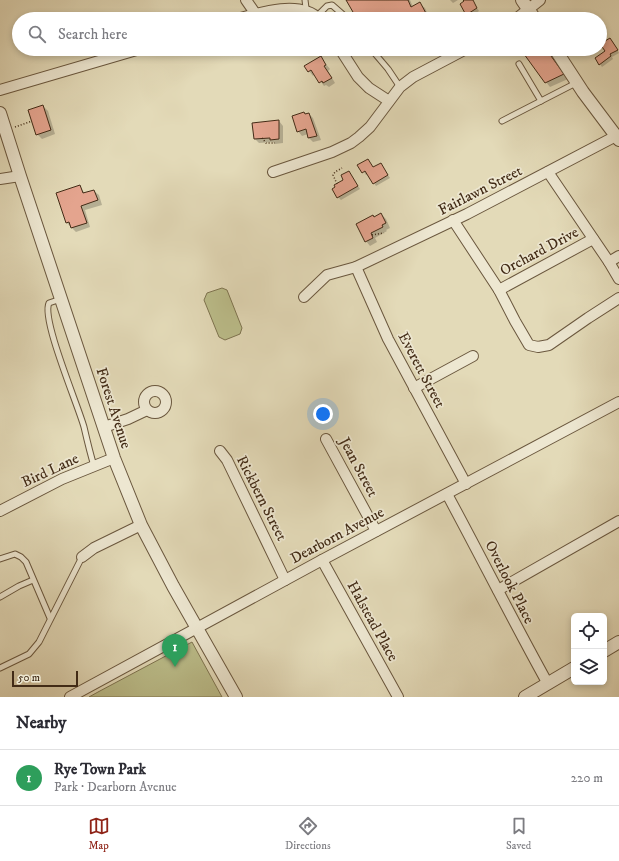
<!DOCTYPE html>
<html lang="en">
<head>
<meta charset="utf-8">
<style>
  body { margin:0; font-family:"IM FELL DW Pica",serif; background:#f7f7f7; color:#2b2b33 }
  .controls { position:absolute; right:12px; bottom:12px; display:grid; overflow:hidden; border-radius:6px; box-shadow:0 2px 6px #0003 }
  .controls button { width:36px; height:36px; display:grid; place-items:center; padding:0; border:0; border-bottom:1px solid #e1e1e2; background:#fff; color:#2b2b33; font:20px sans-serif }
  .scale { position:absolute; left:12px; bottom:10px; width:66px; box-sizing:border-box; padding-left:4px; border:2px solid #422b16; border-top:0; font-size:11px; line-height:14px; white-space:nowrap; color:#422b16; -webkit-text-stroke:3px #ede7d1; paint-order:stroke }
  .you { position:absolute; left:323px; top:414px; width:14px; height:14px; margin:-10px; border:3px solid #fff; border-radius:50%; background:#1a73e8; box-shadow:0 0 0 6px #1a73e833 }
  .badge { display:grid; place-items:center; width:26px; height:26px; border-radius:50%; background:#8f2418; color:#fff; font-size:13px; font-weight:700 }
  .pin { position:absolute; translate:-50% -33px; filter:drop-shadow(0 1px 2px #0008) }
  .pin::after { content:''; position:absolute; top:21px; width:14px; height:12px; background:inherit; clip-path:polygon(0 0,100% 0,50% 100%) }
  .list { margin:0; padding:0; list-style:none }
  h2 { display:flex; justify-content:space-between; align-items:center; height:52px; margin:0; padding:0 16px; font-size:17px }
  h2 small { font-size:13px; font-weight:400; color:#7c7c81 }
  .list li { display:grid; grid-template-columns:26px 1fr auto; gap:12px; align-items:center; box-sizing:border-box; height:56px; padding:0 16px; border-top:1px solid #e1e1e2 }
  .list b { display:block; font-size:15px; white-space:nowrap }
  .list p { margin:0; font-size:13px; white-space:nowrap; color:#7c7c81 }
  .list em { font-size:13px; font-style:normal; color:#7c7c81 }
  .icon { flex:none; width:22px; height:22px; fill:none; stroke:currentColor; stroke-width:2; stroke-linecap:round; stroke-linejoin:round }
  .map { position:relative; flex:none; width:619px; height:697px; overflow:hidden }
  .search { position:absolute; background:#fff; box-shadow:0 2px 6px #0003; left:12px; right:12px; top:12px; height:44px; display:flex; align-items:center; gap:10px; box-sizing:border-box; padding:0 14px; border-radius:22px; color:#7c7c81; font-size:15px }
  .sheet { height:108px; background:#fff }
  nav { display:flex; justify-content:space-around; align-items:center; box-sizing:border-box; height:56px; border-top:1px solid #e1e1e2; background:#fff; font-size:11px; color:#7c7c81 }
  nav a { display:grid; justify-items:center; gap:2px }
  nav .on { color:#8f2418 }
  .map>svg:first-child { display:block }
  .green { fill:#bbbd8a; stroke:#7e7450 }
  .shadow { fill:#0003 }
  .building { fill:#e4a48e; stroke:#422b16 }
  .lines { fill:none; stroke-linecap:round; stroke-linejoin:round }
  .service-casing { stroke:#6a573e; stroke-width:7 }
  .minor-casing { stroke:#6a573e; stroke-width:12 }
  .tertiary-casing { stroke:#6a573e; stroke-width:14 }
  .path { stroke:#422b16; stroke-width:1.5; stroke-dasharray:1 2; stroke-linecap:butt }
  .service { stroke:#ede7d1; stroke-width:5 }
  .minor { stroke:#ede7d1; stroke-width:10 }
  .tertiary { stroke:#ede7d1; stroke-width:12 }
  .labels { text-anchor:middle; stroke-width:3.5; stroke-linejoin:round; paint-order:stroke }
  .street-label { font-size:15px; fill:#422b16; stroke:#ede7d1 }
</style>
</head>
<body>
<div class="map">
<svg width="619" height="697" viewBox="0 0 619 697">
  <rect width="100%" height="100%" fill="#e3dab8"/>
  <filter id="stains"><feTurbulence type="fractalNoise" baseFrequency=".005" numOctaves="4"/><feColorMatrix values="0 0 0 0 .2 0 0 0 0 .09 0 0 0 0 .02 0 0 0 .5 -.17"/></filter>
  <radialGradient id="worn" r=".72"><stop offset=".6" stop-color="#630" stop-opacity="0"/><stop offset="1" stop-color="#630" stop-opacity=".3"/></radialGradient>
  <g class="green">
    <polygon points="222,288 227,290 242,328 240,334 225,340 219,337 204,300 207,293"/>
    <polygon points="192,642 222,697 89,697 98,692"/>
  </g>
  <g class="shadow">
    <polygon points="348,0 410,0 413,7 420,4 425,8 430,19 358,19"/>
    <polygon points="450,0 458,0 453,3"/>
    <polygon points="464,0 472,0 479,11 470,17 467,14"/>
    <polygon points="613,42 619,53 612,57 613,59 602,67 600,64"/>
    <polygon points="536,49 546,49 568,79 550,87 546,82"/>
    <polygon points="320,57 330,69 328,71 335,83 329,87 326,85 324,86 315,74 313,76 309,71"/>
    <polygon points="43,106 48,111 55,134 42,139 37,134"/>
    <polygon points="309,114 313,118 321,140 313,142 309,138 308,134 302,136 298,131 306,115"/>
    <polygon points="279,121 283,126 283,143 275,144 273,142 259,143 255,139"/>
    <polygon points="359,165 374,168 383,167 390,178 376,186 368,174 366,175"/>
    <polygon points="349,172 360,189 341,200 338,197 336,187 345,180"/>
    <polygon points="80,186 85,194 94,191 99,195 102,205 85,210 90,227 76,232 67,223 58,194"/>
    <polygon points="381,214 386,219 390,228 386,230 387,231 375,238 377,242 370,246 366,241 373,216 375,218"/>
  </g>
  <g class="building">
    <polygon points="346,0 408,0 411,7 420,2 429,19 357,19"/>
    <polygon points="463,0 473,0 477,8 466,15 460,4 464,1"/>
    <polygon points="610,38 618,50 610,54 611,56 599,65 595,58 605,51 600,44"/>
    <polygon points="533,49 546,49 564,74 545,83 524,54"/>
    <polygon points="321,56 326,65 324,66 332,78 323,83 322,81 319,83 311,70 308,72 304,66"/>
    <polygon points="43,105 51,130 36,135 28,110"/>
    <polygon points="304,112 305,114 309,113 317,136 308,138 306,129 297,132 292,116"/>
    <polygon points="279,120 279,139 270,140 270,138 254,139 252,123"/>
    <polygon points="368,159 373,167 381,163 388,175 373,184 365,171 362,173 357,165"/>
    <polygon points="349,171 358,186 337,198 332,189 335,187 334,185 343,180 341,175"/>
    <polygon points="80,185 83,193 94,190 98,200 81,206 87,223 71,228 69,222 66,223 56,193"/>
    <polygon points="381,213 386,223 382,225 383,227 371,233 373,238 365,242 356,224 373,215 374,217"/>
  </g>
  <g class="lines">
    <defs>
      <g id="service">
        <polyline points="305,0 306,8"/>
        <polyline points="317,16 327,6 332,5 348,19"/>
        <polyline points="371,49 388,69 400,87"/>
        <polyline points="519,64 541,101"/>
        <polyline points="502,121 576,83"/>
        <path d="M61 299 49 303C41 319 78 405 84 427 87 440 90 453 94 466"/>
        <polyline points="0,559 15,554 21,557 26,562 50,618"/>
        <polyline points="0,597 19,586 33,580"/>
        <polyline points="0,668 29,654 39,642 82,557"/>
      </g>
      <g id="minor">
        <polyline points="246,0 255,13"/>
        <path d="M237 19C261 12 301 0 319 19"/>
        <polyline points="516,19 540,0"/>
        <polyline points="340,49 358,77 369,88 389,101"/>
        <polyline points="0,90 140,49"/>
        <polyline points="273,172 332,152 351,143 359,137 370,127 400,87 413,77 466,49"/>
        <polyline points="548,172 609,262 619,279"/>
        <polyline points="0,179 20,176"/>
        <polyline points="453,220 499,290 515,321 529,345 538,347 549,345 588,318 619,298"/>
        <polyline points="609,262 619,256"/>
        <polyline points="356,267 388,339 466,484"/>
        <polyline points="499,290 593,239"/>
        <polyline points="304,297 327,275 356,267 467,214 616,136"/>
        <polyline points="414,388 473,356"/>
        <circle cx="155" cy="402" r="11"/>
        <polyline points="104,427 128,419 147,410"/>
        <polyline points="326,439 376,531"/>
        <polyline points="220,451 227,460 285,580"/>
        <path d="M447 494C481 557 513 621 548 684"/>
        <polyline points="0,511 62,479 114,458"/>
        <polyline points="82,557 94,548 141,525"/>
        <polyline points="322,560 398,697"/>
        <polyline points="498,590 619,521"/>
        <polyline points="70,697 322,560 619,402"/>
      </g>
      <g id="tertiary">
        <polyline points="522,0 535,19"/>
        <polyline points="555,49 583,92 619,140"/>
        <polyline points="0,113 20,176 114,458 141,525 173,586 236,697"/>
        <polyline points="604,651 619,642"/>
        <polyline points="525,697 574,668"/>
      </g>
    </defs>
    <use href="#service" class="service-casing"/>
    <use href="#minor" class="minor-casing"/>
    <use href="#tertiary" class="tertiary-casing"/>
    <g class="path">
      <polyline points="15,127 32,121"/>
      <polyline points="262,138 266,143 275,143"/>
      <polyline points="337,184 333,175 335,172 342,168"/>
      <polyline points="372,235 384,233"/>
    </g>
    <use href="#service" class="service"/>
    <use href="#minor" class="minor"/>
    <use href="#tertiary" class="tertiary"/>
  </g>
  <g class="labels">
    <g class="street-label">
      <text transform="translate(480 190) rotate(-27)" y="5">Fairlawn Street</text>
      <text transform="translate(539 251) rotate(-28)" y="5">Orchard Drive</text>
      <text transform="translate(422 370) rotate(62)" y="5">Everett Street</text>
      <text transform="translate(114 408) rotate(72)" y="5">Forest Avenue</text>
      <text transform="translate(359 467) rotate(62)" y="5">Jean Street</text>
      <text transform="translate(50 470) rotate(-25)" y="5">Bird Lane</text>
      <text transform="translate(262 498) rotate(63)" y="5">Rickbern Street</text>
      <text transform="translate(337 535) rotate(-28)" y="5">Dearborn Avenue</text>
      <text transform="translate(510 582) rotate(63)" y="5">Overlook Place</text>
      <text transform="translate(373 621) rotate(61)" y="5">Halstead Place</text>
    </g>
  </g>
  <rect width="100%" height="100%" filter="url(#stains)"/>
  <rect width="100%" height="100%" fill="url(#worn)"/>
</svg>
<div class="controls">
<button><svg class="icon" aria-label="locate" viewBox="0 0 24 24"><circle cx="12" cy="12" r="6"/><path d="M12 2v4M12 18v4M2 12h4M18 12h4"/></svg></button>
<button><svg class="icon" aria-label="layers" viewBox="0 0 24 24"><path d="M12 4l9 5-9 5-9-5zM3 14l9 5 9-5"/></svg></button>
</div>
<div class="scale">50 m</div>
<div class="you"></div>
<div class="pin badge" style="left:175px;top:667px;background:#2e9e5b">1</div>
<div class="search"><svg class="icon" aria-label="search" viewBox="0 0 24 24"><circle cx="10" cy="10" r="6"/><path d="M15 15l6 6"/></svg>Search here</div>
</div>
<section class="sheet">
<h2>Nearby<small></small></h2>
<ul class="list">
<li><span class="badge" style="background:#2e9e5b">1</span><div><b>Rye Town Park</b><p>Park · Dearborn Avenue</p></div><em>220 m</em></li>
</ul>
</section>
<nav>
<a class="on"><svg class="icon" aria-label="map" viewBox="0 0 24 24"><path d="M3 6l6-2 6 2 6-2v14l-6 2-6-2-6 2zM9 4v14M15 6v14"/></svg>Map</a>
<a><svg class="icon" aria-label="directions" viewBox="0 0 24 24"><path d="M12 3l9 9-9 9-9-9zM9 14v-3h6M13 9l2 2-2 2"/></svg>Directions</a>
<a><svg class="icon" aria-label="saved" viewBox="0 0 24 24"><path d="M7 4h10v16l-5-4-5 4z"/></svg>Saved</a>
</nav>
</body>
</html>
